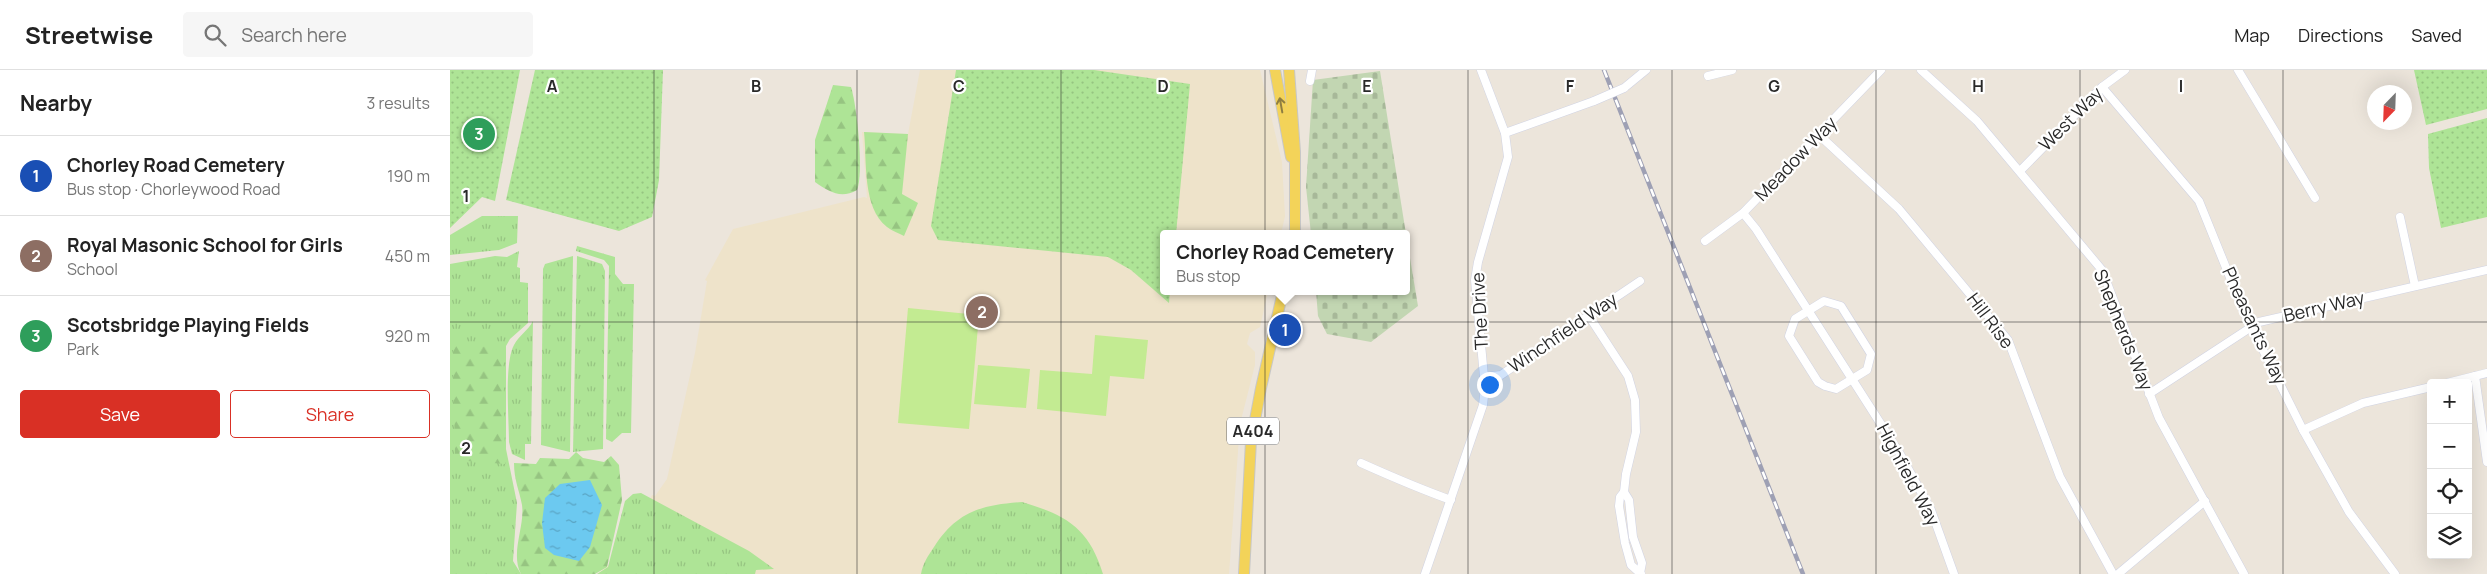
<!DOCTYPE html>
<html lang="en">
<head>
<meta charset="utf-8">
<style>
  body { margin:0; font-family:Manrope,sans-serif; background:#f6f6f6; color:#222 }
  .controls { position:absolute; right:15px; bottom:15px; display:grid; overflow:hidden; border-radius:5px; box-shadow:0 5px 20px #0002 }
  .controls button { width:45px; height:45px; display:grid; place-items:center; padding:0; border:0; border-bottom:1px solid #e0e0e0; background:#fff; color:#222; font:25px sans-serif }
  .compass { position:absolute; left:1917px; top:15px; width:45px; height:45px; border-radius:50%; background:#fff; box-shadow:0 5px 20px #0002; rotate:203deg }
  .you { position:absolute; left:1039px; top:314px; width:18px; height:18px; margin:-12px; border:4px solid #fff; border-radius:50%; background:#1a73e8; box-shadow:0 0 0 8px #1a73e833 }
  .badge { display:grid; place-items:center; width:32px; height:32px; border-radius:50%; background:#d93025; color:#fff; font-size:16px; font-weight:700 }
  .pin { position:absolute; translate:-50% -50%; border:2px solid #fff; box-shadow:0 1px 5px #0006 }
  .popup { position:absolute; left:710px; top:160px; width:250px; height:65px; box-sizing:border-box; display:grid; place-content:center; border-radius:5px; background:#fff; filter:drop-shadow(0 1px 4px #0005); font-size:16px; white-space:nowrap; color:#767676 }
  .popup b { font-size:19px; color:#222 }
  .popup::after { content:''; position:absolute; left:50%; top:100%; margin-left:-10px; border:10px solid transparent; border-top-color:#fff }
  .list { margin:0; padding:0; list-style:none }
  h2 { display:flex; justify-content:space-between; align-items:center; height:65px; margin:0; padding:0 20px; font-size:21px }
  h2 small { font-size:16px; font-weight:400; color:#767676 }
  .list li { display:grid; grid-template-columns:32px 1fr auto; gap:15px; align-items:center; box-sizing:border-box; height:80px; padding:0 20px; border-top:1px solid #e0e0e0 }
  .list b { display:block; font-size:19px; white-space:nowrap }
  .list p { margin:0; font-size:16px; white-space:nowrap; color:#767676 }
  .list em { font-size:16px; font-style:normal; color:#767676 }
  .actions { display:flex; gap:10px; padding:15px 20px }
  .actions a { flex:1; padding:11px 0; border:1px solid #d93025; border-radius:5px; text-align:center; font-size:18px; color:#d93025 }
  .actions .main { background:#d93025; color:#fff }
  .icon { flex:none; width:28px; height:28px; fill:none; stroke:currentColor; stroke-width:2; stroke-linecap:round; stroke-linejoin:round }
  .map { position:relative; flex:none; width:2037px; height:504px; overflow:hidden }
  header { display:flex; align-items:center; gap:30px; box-sizing:border-box; height:70px; padding:0 25px; background:#fff; border-bottom:1px solid #e0e0e0 }
  header strong { font-size:24px }
  nav { display:flex; gap:28px; margin-inline-start:auto; font-size:18px }
  .search { width:350px; height:45px; background:#f6f6f6; display:flex; align-items:center; gap:12px; box-sizing:border-box; padding:0 18px; border-radius:5px; color:#767676; font-size:19px }
  main { display:flex }
  aside { flex:1; background:#fff }
  .map>svg:first-child { display:block }
  .education { fill:#eee3ca }
  .grass { fill:url(#grass-tufts) }
  .forest { fill:url(#forest-firs) }
  .cemetery { fill:url(#cemetery-stones) }
  .park { fill:url(#park-dots) }
  .pitch { fill:#c3eb92 }
  .water { fill:url(#water-ripples) }
  .lines { fill:none; stroke-linecap:round; stroke-linejoin:round }
  .minor-casing { stroke:#d0d3e3; stroke-width:9 }
  .major-casing { stroke:#c7c7c7; stroke-width:12 }
  .minor { stroke:#fff; stroke-width:8 }
  .major { stroke:#f3d359; stroke-width:10 }
  .rail-casing { stroke:#9ea0b4; stroke-width:4.5 }
  .rail { stroke:#fff; stroke-width:2.5; stroke-dasharray:8; stroke-linecap:butt }
  .minor-bridge-casing { stroke:#d0d3e3; stroke-width:9; stroke-linecap:butt }
  .minor-bridge { stroke:#fff; stroke-width:8 }
  .oneway { stroke:#8e7e41 }
  .grid { fill:none; stroke:#292929; stroke-width:1; stroke-opacity:0.55 }
  .labels { text-anchor:middle; stroke-width:4.5; stroke-linejoin:round; paint-order:stroke }
  .shield { fill:#fff; stroke:#696969; stroke-width:1 }
  .shield-label { font-size:16px; font-weight:bold; fill:#292929 }
  .street-label { font-size:18px; fill:#292929; stroke:#fff }
  .grid-label { font-size:16px; text-anchor:middle; font-weight:bold; fill:#292929; stroke:#fff; stroke-width:4.5; stroke-linejoin:round; paint-order:stroke }
</style>
</head>
<body>
<header>
<strong>Streetwise</strong>
<div class="search"><svg class="icon" aria-label="search" viewBox="0 0 24 24"><circle cx="10" cy="10" r="6"/><path d="M15 15l6 6"/></svg>Search here</div>
<nav><a>Map</a><a>Directions</a><a>Saved</a></nav>
</header>
<main>
<aside>
<h2>Nearby<small>3 results</small></h2>
<ul class="list">
<li><span class="badge" style="background:#1a4fb4">1</span><div><b>Chorley Road Cemetery</b><p>Bus stop · Chorleywood Road</p></div><em>190 m</em></li>
<li><span class="badge" style="background:#8d6e63">2</span><div><b>Royal Masonic School for Girls</b><p>School</p></div><em>450 m</em></li>
<li><span class="badge" style="background:#2e9e5b">3</span><div><b>Scotsbridge Playing Fields</b><p>Park</p></div><em>920 m</em></li>
</ul>
<div class="actions"><a class="main">Save</a><a>Share</a></div>
</aside>
<div class="map">
<svg width="2037" height="504" viewBox="0 0 2037 504">
  <defs>
    <pattern id="grass-tufts" width="24" height="20" patternUnits="userSpaceOnUse" patternTransform="scale(1.25)"><rect width="24" height="20" fill="#aee496"/><path d="M3 7l-1-3M5 7V3M7 7l1-3M15 17l-1-3M17 17v-4M19 17l1-3" fill="none" stroke="#96c481"/></pattern>
    <pattern id="forest-firs" width="22" height="20" patternUnits="userSpaceOnUse" patternTransform="scale(1.25)"><rect width="22" height="20" fill="#aee496"/><path d="M5 1l3.5 6h-7zM16 11l3.5 6h-7z" fill="#96c481"/></pattern>
    <pattern id="cemetery-stones" width="16" height="16" patternUnits="userSpaceOnUse" patternTransform="scale(1.25)"><rect width="16" height="16" fill="#c2d6b2"/><path d="M2 7V4a2 2 0 0 1 4 0v3zM10 15v-3a2 2 0 0 1 4 0v3z" fill="#a7b899"/></pattern>
    <pattern id="park-dots" width="8" height="8" patternUnits="userSpaceOnUse" patternTransform="scale(1.25)"><rect width="8" height="8" fill="#aee496"/><path d="M2 2h.1M6 6h.1" fill="none" stroke="#96c481" stroke-width="1.8" stroke-linecap="round"/></pattern>
    <pattern id="water-ripples" width="26" height="14" patternUnits="userSpaceOnUse" patternTransform="scale(1.25)"><rect width="26" height="14" fill="#6cc9f0"/><path d="M2 4q2-2 4 0t4 0M15 11q2-2 4 0t4 0" fill="none" stroke="#59a3c2"/></pattern>
  </defs>
  <rect width="100%" height="100%" fill="#ece5db"/>
  <polygon class="education" points="470,0 810,0 832,92 835,146 831,164 714,164 714,221 818,221 810,257 800,263 797,274 805,282 805,295 790,354 779,504 147,504 160,494 202,425 205,426 217,409 245,283 257,211 255,210 283,159 414,127 417,128 412,62 458,64"/>
  <g class="grass">
    <polygon points="32,146 68,146 67,173 49,180 0,185 0,165"/>
    <polygon points="127,176 165,187 165,204 173,214 184,214 181,363 172,363 162,372 156,369 159,196 154,190 126,181"/>
    <polygon points="69,181 67,197 70,198 70,212 78,213 78,253 60,269 56,276 56,379 67,433 63,491 71,504 0,504 0,194 45,186 57,187"/>
    <polygon points="123,186 120,382 91,375 93,199 95,194"/>
    <polygon points="127,186 152,194 155,201 153,379 123,382"/>
    <path d="M83 251 81 374H75V390L62 384 59 372C59 349 54 293 64 275 69 265 78 261 83 251Z"/>
    <polygon points="191,423 299,481 324,499 306,500 305,504 147,504 158,497 175,431 183,424"/>
    <path d="M572 432C616 445 639 458 653 504H471C473 493 478 486 484 477 507 441 532 435 572 432Z"/>
  </g>
  <g class="forest">
    <path d="M383 15 401 17C407 36 414 103 407 120 391 129 379 122 365 112V70Z"/>
    <path d="M414 62 458 64 452 124 468 133 454 166C449 163 442 161 437 157 412 138 417 90 414 62Z"/>
    <polygon points="3,270 15,275 53,278 55,394 5,390"/>
    <path d="M126 382 133 388 154 392 161 386 169 395 172 430 157 497 145 504H71C60 483 75 457 72 435 69 419 64 410 64 393L86 394 90 388 119 389Z"/>
  </g>
  <g class="cemetery">
    <polygon points="930,1 956,164 861,164 856,117 863,10"/>
    <polygon points="956,164 968,236 921,272 877,264 868,246 866,221 956,221"/>
  </g>
  <g class="park">
    <polygon points="0,0 70,0 45,131 32,127 0,158"/>
    <polygon points="85,0 213,0 209,110 202,147 169,161 56,130"/>
    <polygon points="506,0 644,0 740,14 726,164 714,164 714,221 720,221 719,233 681,200 658,187 488,170 481,156"/>
    <polygon points="1964,0 2037,0 2037,39 1976,55"/>
    <polygon points="2037,48 2037,147 1991,158 1979,98 1978,64"/>
  </g>
  <g class="pitch">
    <polygon points="458,238 529,245 519,359 448,353"/>
    <polygon points="645,265 698,270 694,309 660,306 656,346 587,339 590,300 642,304"/>
    <polygon points="528,295 580,299 576,338 524,334"/>
  </g>
  <polygon class="water" points="140,410 152,435 140,477 129,491 104,485 95,478 92,453 95,428 110,414"/>
  <g class="lines">
    <defs>
      <g id="minor">
        <polyline points="1471,0 1527,51 1652,200 1709,348 1794,504"/>
        <polyline points="1788,0 1865,128"/>
        <polyline points="1258,6 1282,0"/>
        <polyline points="860,11 862,0"/>
        <polyline points="1652,17 1749,131 1794,242 1853,360 1899,442 1945,504"/>
        <polyline points="1174,18 1196,0"/>
        <polyline points="1055,63 1144,31"/>
        <polyline points="1369,65 1449,139 1558,270 1610,407 1663,504"/>
        <polyline points="1570,101 1652,17 1675,0"/>
        <polyline points="1293,143 1306,159 1450,384 1481,440 1504,504"/>
        <polyline points="1950,147 1965,216"/>
        <polyline points="1255,171 1293,143 1431,0"/>
        <polygon points="1374,231 1391,236 1421,284 1417,300 1386,319 1375,316 1368,312 1339,266 1345,249"/>
        <polyline points="1139,246 1178,306 1185,330 1186,362 1176,404 1174,422 1170,427 1169,436 1175,473 1181,495 1191,504"/>
        <polyline points="2025,306 2037,392"/>
        <polyline points="1034,307 1051,305 1190,211"/>
        <polyline points="1997,313 2037,303"/>
        <polyline points="1699,324 1809,252 2037,200"/>
        <polyline points="1853,360 1913,333 1981,317"/>
        <path d="M911 393C940 406 970 419 1001 430"/>
        <polyline points="1174,422 1179,430 1183,467 1192,493 1190,503"/>
        <polyline points="975,504 1033,335 1035,317 1025,210 1028,192 1058,87 1055,63 1031,0"/>
        <polyline points="1668,504 1755,431"/>
      </g>
      <g id="major">
        <polyline points="825,0 841,87"/>
        <polyline points="839,0 845,82 845,164"/>
        <polyline points="794,504 801,371 811,318 833,221"/>
      </g>
    </defs>
    <use href="#minor" class="minor-casing"/>
    <use href="#major" class="major-casing"/>
    <use href="#minor" class="minor"/>
    <use href="#major" class="major"/>
    <defs>
      <polyline id="rail" points="1154,0 1353,504"/>
    </defs>
    <use href="#rail" class="rail-casing"/>
    <use href="#rail" class="rail"/>
    <defs>
      <polyline id="minor-bridge" points="1144,31 1174,18"/>
    </defs>
    <use href="#minor-bridge" class="minor-bridge-casing"/>
    <use href="#minor-bridge" class="minor-bridge"/>
  </g>
  <defs><path id="oneway-shaft" d="M-6 0H5M1.5-3L5.5 0L1.5 3" fill="none" stroke-width="1.6" stroke-linecap="round" stroke-linejoin="round" transform="scale(1.25)"/></defs>
  <use class="oneway" href="#oneway-shaft" transform="translate(831 35) rotate(-100)"/>
  <path class="grid" d="M204 0V504M407 0V504M611 0V504M815 0V504M1018 0V504M1222 0V504M1426 0V504M1630 0V504M1833 0V504M0 252H2037"/>
  <g class="labels">
    <rect class="shield" x="777" y="347.5" width="52" height="27" rx="4"/>
    <g class="shield-label">
      <text x="803" y="367">A404</text>
    </g>
    <g class="street-label">
      <text transform="translate(1621 49) rotate(-45)" y="6">West Way</text>
      <text transform="translate(1346 89) rotate(-46)" y="6">Meadow Way</text>
      <text transform="translate(1874 237) rotate(-13)" y="6">Berry Way</text>
      <text transform="translate(1030 241) rotate(-93)" y="6">The Drive</text>
      <text transform="translate(1540 251) rotate(53)" y="6">Hill Rise</text>
      <text transform="translate(1804 256) rotate(65)" y="6">Pheasants Way</text>
      <text transform="translate(1673 260) rotate(68)" y="6">Shepherds Way</text>
      <text transform="translate(1113 263) rotate(-34)" y="6">Winchfield Way</text>
      <text transform="translate(1458 405) rotate(62)" y="6">Highfield Way</text>
    </g>
  </g>
  <g class="grid-label">
    <text x="102" y="22">A</text>
    <text x="306" y="22">B</text>
    <text x="509" y="22">C</text>
    <text x="713" y="22">D</text>
    <text x="917" y="22">E</text>
    <text x="1120" y="22">F</text>
    <text x="1324" y="22">G</text>
    <text x="1528" y="22">H</text>
    <text x="1731" y="22">I</text>
    <text x="16" y="132">1</text>
    <text x="16" y="384">2</text>
  </g>
</svg>
<div class="controls">
<button>+</button>
<button>−</button>
<button><svg class="icon" aria-label="locate" viewBox="0 0 24 24"><circle cx="12" cy="12" r="6"/><path d="M12 2v4M12 18v4M2 12h4M18 12h4"/></svg></button>
<button><svg class="icon" aria-label="layers" viewBox="0 0 24 24"><path d="M12 4l9 5-9 5-9-5zM3 14l9 5 9-5"/></svg></button>
</div>
<svg class="compass" viewBox="-18 -18 36 36"><path d="M0-13l5 13h-10z" fill="#e53935"/><path d="M0 13l5-13h-10z" fill="#767676"/></svg>
<div class="you"></div>
<div class="pin badge" style="left:835px;top:260px;background:#1a4fb4">1</div>
<div class="popup"><b>Chorley Road Cemetery</b>Bus stop</div>
<div class="pin badge" style="left:532px;top:242px;background:#8d6e63">2</div>
<div class="pin badge" style="left:29px;top:64px;background:#2e9e5b">3</div>
</div>
</main>
</body>
</html>
